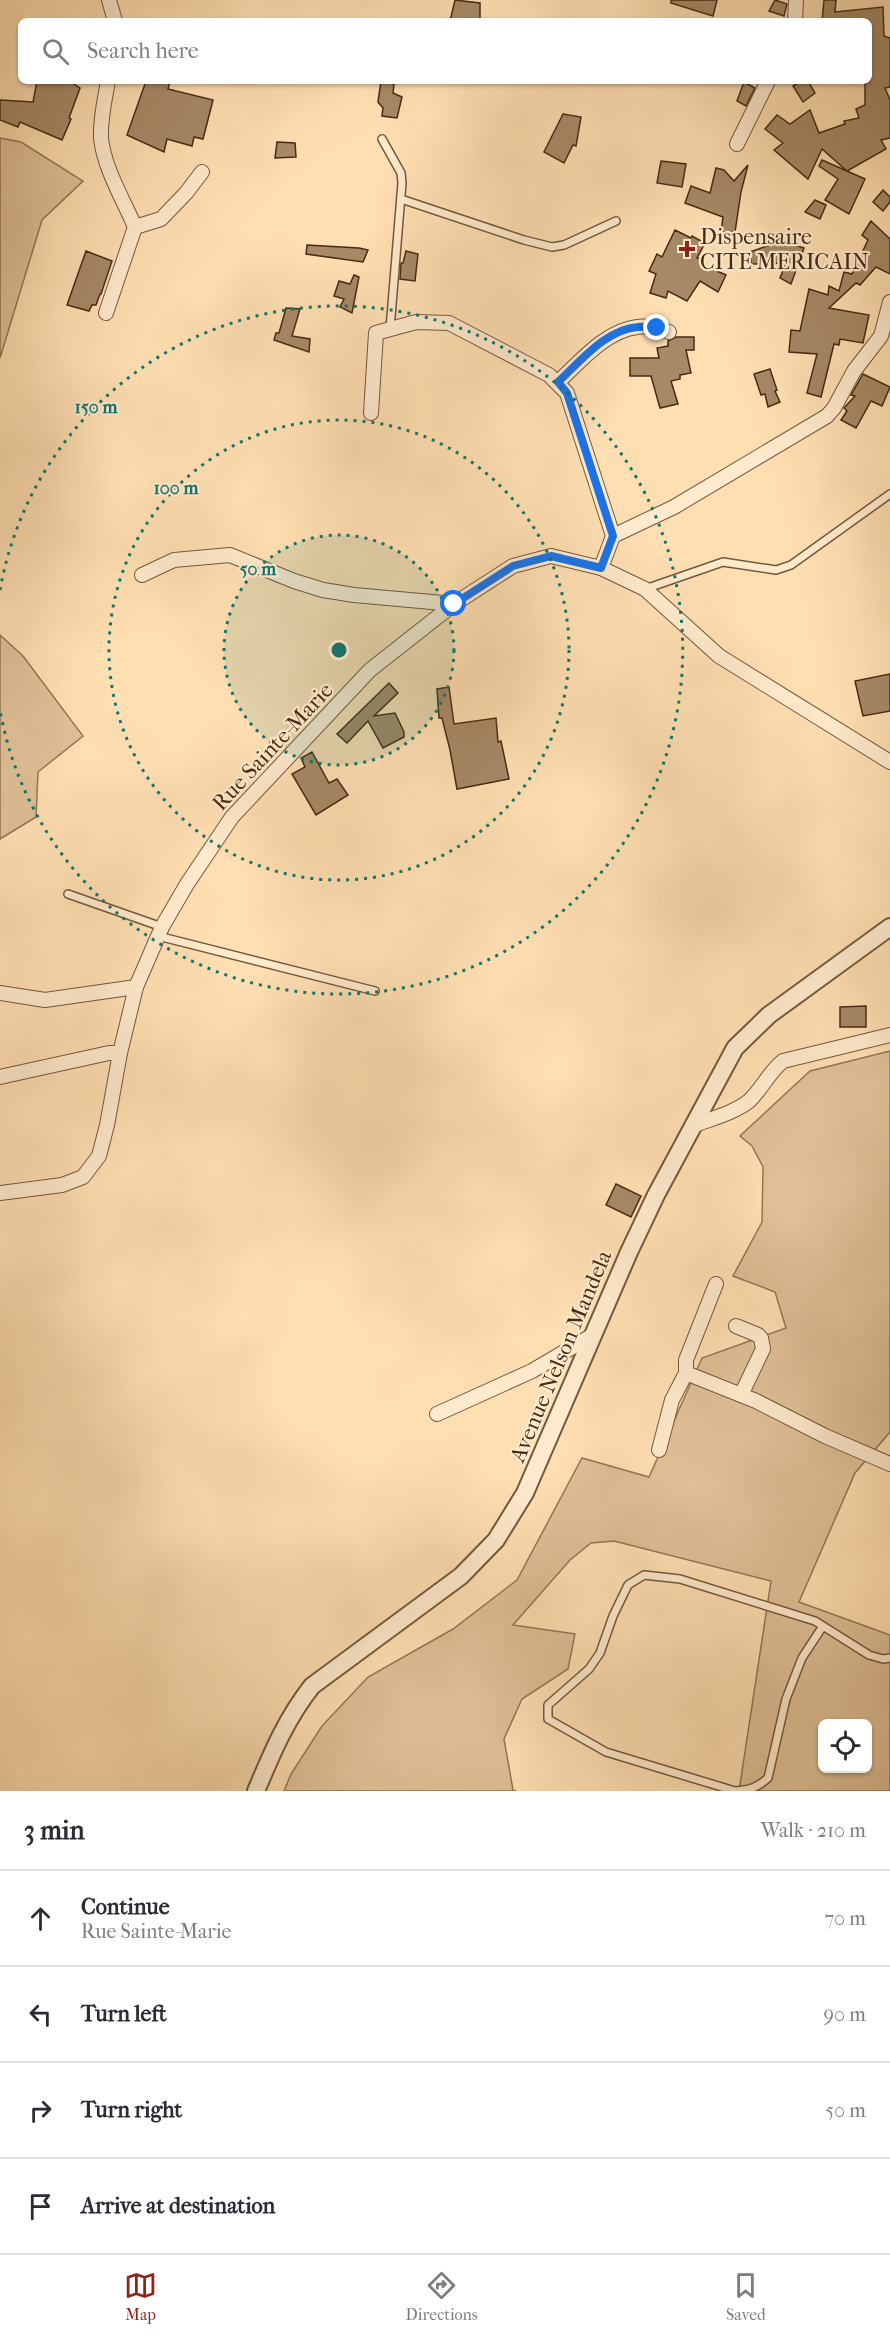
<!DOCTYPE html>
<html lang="en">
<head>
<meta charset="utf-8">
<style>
  body { margin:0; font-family:"IM FELL French Canon",serif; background:#f7f7f7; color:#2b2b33 }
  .controls { position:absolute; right:18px; bottom:18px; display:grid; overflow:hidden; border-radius:9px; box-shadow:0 2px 4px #0004 }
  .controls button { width:54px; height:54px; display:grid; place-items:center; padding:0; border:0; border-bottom:2px solid #e1e1e2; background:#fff; color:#2b2b33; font:30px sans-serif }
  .stop { position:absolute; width:18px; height:18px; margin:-14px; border:4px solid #1a73e8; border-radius:50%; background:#fff }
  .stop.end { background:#1a73e8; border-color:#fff; box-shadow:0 2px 6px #0008 }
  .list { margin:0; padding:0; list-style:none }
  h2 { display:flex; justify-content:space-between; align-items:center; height:78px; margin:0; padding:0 24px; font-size:26px }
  h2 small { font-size:20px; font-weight:400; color:#7c7c81 }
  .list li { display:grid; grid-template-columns:39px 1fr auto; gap:18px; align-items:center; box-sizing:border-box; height:96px; padding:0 24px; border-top:2px solid #e1e1e2 }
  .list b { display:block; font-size:22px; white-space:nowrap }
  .list p { margin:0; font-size:20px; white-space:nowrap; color:#7c7c81 }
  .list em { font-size:20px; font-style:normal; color:#7c7c81 }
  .icon { flex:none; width:33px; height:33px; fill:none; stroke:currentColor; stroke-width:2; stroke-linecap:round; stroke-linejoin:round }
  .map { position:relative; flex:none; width:890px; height:1791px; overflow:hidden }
  .search { position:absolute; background:#fff; box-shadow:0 2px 4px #0004; left:18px; right:18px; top:18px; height:66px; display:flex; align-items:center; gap:15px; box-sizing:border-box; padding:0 21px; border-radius:9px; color:#7c7c81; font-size:22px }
  .sheet { height:462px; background:#fff }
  nav { display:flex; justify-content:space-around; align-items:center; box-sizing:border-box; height:84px; border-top:2px solid #e1e1e2; background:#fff; font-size:16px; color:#7c7c81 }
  nav a { display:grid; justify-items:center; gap:3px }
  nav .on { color:#8f2418 }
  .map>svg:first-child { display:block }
  .green { fill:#e0c097; stroke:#937656; stroke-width:1.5; fill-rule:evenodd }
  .building { fill:#a68966; stroke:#462b14; stroke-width:1.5 }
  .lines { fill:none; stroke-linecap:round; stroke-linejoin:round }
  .service-casing { stroke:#74583c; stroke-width:10 }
  .minor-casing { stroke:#74583c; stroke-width:16 }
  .tertiary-casing { stroke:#74583c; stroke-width:20 }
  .service { stroke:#ffeacd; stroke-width:7 }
  .minor { stroke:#ffeacd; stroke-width:14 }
  .tertiary { stroke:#ffeacd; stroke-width:16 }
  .route { stroke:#1a73e8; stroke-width:8 }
  .ring { fill:none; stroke:#0f766e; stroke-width:3; stroke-dasharray:3 6 }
  .poi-dot { fill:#8f2418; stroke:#ffeacd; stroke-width:2 }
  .labels { text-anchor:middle; stroke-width:4.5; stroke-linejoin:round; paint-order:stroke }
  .poi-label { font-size:22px; fill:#462b14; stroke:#ffeacd; text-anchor:start }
  .street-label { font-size:22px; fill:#462b14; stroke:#ffeacd }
  .centre { fill:#0f766e; stroke:#ffeacd; stroke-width:3 }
  .ring-label { font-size:18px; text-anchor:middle; font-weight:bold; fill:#0f766e; stroke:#ffeacd; stroke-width:4.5; stroke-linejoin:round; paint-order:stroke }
</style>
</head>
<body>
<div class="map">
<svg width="890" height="1791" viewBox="0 0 890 1791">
  <rect width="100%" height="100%" fill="#ffdfb2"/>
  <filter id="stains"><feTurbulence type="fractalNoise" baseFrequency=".00333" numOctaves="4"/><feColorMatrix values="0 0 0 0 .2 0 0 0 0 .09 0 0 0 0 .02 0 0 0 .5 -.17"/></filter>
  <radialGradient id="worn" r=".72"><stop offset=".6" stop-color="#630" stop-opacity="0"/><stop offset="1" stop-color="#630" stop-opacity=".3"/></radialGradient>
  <g class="green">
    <polygon points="0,138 21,142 83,181 42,220 0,358"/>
    <polygon points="0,635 23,656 83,736 38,772 36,817 0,839"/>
    <path d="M890 1051V1432L855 1473 799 1602 890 1635V1791H739L771 1581 614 1541 591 1543 570 1560 513 1625 575 1634 568 1669 522 1699 504 1739 513 1790 516 1791H284L291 1774 322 1726 368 1677 453 1629 517 1580 582 1458 649 1477 702 1358 786 1328 775 1292 733 1276 762 1222 763 1167 752 1146 740 1136 810 1071ZM822 1724H868V1768H822Z"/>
  </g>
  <g class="building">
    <polygon points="455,0 480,3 480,21 450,21"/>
    <polygon points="671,0 717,0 713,16 671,3"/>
    <polygon points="775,0 787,4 784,16 769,11"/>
    <polygon points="824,0 836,0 835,12 883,7 884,36 890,38 890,87 885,88 890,100 890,138 881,140 886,149 847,171 822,149 808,179 774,150 783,143 765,129 777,115 790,124 810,110 819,133 845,124 844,121 859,118 856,109 865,105 865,81 869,81 869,21 822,21"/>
    <polygon points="37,81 75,81 74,84 80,88 69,118 71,119 62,140 20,122 18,127 0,120 0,100 33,102"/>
    <polygon points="146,81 170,81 168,89 213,100 203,139 194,137 192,146 167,139 164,152 127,135"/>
    <polygon points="381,81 394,84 393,93 402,97 397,118 382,116 383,108 378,102"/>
    <polygon points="801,81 808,81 815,93 803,102 793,86"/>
    <polygon points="744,82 755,88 746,106 737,101"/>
    <polygon points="563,114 581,117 576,146 573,145 564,163 544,152"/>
    <polygon points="277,142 295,143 296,157 275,158"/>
    <polygon points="822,160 865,179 849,214 825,200 838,179 819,166"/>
    <polygon points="661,161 686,164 682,187 657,183"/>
    <polygon points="748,165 741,192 735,232 721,232 723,217 685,203 691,186 710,193 716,168 724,170 734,181"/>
    <polygon points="883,190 890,197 890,202 883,211 873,202"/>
    <polygon points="815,200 826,205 820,219 805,212"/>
    <polygon points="871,221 890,239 890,274 876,267 860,285 856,283 829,308 869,315 863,343 840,339 839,345 834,344 821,397 807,393 817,354 789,352 791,330 800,331 809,289 828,295 829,286 839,291 844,272 852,274 868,240 862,235"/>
    <polygon points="675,230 691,238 692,236 705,243 697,258 703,259 703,265 726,275 718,292 700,281 687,301 668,291 666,298 650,293 656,274 649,271 657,254 662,257"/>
    <polygon points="795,236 794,245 804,248 791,284 780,278 786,263 751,264 750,252"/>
    <polygon points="307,245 359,248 368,250 363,262 306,254"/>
    <polygon points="86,251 112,261 101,294 100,294 96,305 92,305 89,311 67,305"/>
    <polygon points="406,251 418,254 415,281 400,279 401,263 403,263"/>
    <polygon points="354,275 359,277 352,313 340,307 344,299 334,296 339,281 350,284"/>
    <polygon points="286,308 300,309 292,336 310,339 309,352 274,340 276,333 279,333"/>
    <polygon points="676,337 694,337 694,350 686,350 691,373 680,375 680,379 671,381 678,404 660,408 651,376 630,376 630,358 659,358 657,348 668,346 668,341"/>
    <polygon points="770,369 777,390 775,391 780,402 768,407 765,394 761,395 754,374"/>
    <polygon points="863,374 890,387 882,406 871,401 856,428 841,420 847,411 844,408 855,396 851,395"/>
    <polygon points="890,674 890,711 863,716 855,681"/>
    <polygon points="389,683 398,693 374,716 395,713 404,732 404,737 383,748 368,721 347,743 337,734"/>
    <polygon points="449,687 454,724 496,718 498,742 501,741 509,779 457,789 450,750 442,718 439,718 437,689"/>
    <polygon points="312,752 329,783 337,779 348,795 316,815 292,774 305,767 301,758"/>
    <polygon points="866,1006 866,1027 840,1027 840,1007"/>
    <polygon points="616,1184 641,1196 631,1217 606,1205"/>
  </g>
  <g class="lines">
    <defs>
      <g id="service">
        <polyline points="382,139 401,173 402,183 390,329"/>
        <polyline points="401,199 524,240 552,247 564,245 616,221"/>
        <polyline points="645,589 723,562 776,570 791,565 890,494"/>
        <polyline points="68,894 162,927"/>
        <polyline points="158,936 375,991"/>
        <path d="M823 1626 802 1658 786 1699 768 1778C757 1788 749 1790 735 1791L606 1752 548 1719V1705L589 1669 600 1653 613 1616 628 1585 644 1575 680 1579 815 1621 869 1655 883 1659 890 1658"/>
      </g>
      <g id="minor">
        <polyline points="109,0 115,21"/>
        <polyline points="795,21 796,0"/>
        <polyline points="737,144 768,81"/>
        <polyline points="135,227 161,219 186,193 202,172"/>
        <path d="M106 313 135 227C123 199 104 168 101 138 100 119 105 99 108 81"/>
        <path d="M558 382C580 362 605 331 637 327 647 325 660 329 669 332"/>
        <polyline points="371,413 376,333 416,322 449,323 549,375 567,393 613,536 601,568"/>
        <polyline points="613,536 674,507 827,416 834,408 854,371 881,336 890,302"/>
        <polyline points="142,575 174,560 230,555 294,581 323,590 354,595 454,604"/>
        <polyline points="0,993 45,1000 136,987"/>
        <polyline points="0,1077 109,1053 120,1053"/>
        <path d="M692 1126C710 1119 734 1113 749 1101 762 1089 769 1072 783 1061L890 1035"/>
        <polyline points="0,1193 62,1185 83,1177 99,1156 107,1125 120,1053 136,987 162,927 187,884 232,817 370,670 454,604 513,566 551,556 601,568 645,589 719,656 890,762"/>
        <polyline points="716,1284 686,1360 686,1373 756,1401 825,1436 890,1464"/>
        <polyline points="736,1326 758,1335 761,1338 763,1349 741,1395"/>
        <polyline points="437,1414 532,1371 593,1335"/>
        <polyline points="659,1450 672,1400 686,1373"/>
      </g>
      <path id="tertiary" d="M256 1791C272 1753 286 1719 312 1686L461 1576 496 1540 525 1493 629 1252 656 1195 735 1048 769 1015 890 927"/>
    </defs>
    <use href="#service" class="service-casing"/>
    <use href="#minor" class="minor-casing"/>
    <use href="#tertiary" class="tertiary-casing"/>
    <use href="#service" class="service"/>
    <use href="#minor" class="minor"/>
    <use href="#tertiary" class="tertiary"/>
  </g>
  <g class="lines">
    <path class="route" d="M454 604 513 566 551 556 601 568 613 536 567 393 558 382C580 362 606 329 638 327 644 326 651 328 657 328"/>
  </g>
  <circle cx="339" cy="650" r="115" fill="#0f766e" fill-opacity=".12"/>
  <g class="ring">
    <circle cx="339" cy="650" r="115"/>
    <circle cx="339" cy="650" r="230"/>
    <path d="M0 590A344 344 0 1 1 0 710"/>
  </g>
  <path class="poi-dot" d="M684 240h6v6h6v6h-6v6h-6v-6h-6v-6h6z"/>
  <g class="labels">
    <g class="poi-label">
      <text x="700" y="244">Dispensaire<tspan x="700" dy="25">CITE MERICAIN</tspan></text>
    </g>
    <g class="street-label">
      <text transform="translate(272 746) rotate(-47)" y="8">Rue Sainte-Marie</text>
      <text transform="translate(560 1356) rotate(-67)" y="8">Avenue Nelson Mandela</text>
    </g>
  </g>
  <circle cx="339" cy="650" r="9" class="centre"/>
  <g class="ring-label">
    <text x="96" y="413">150 m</text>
    <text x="176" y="494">100 m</text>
    <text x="258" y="575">50 m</text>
  </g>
  <rect width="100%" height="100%" filter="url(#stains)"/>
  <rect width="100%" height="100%" fill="url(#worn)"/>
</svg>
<div class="controls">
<button><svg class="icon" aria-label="locate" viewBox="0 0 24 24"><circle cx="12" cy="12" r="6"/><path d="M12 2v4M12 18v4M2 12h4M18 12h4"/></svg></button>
</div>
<div class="stop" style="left:454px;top:604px"></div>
<div class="stop end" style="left:657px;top:328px"></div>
<div class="search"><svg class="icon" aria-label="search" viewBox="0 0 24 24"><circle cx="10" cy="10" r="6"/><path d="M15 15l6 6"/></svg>Search here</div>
</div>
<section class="sheet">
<h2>3 min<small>Walk · 210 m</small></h2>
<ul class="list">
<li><svg class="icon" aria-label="ahead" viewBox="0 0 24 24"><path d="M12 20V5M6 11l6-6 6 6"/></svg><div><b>Continue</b><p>Rue Sainte-Marie</p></div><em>70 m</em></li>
<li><svg class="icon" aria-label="left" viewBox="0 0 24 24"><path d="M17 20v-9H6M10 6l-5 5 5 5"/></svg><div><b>Turn left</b></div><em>90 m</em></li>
<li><svg class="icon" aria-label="right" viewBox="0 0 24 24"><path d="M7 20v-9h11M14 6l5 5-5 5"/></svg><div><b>Turn right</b></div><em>50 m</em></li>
<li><svg class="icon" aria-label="arrive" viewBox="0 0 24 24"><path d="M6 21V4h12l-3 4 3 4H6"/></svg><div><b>Arrive at destination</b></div></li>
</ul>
</section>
<nav>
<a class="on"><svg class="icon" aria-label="map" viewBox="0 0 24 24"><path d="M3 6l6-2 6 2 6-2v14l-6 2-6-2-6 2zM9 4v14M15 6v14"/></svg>Map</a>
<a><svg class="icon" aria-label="directions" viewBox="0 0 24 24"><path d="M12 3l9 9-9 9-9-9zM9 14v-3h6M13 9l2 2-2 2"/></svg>Directions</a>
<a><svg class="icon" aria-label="saved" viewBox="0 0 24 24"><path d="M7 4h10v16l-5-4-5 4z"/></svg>Saved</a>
</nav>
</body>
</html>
